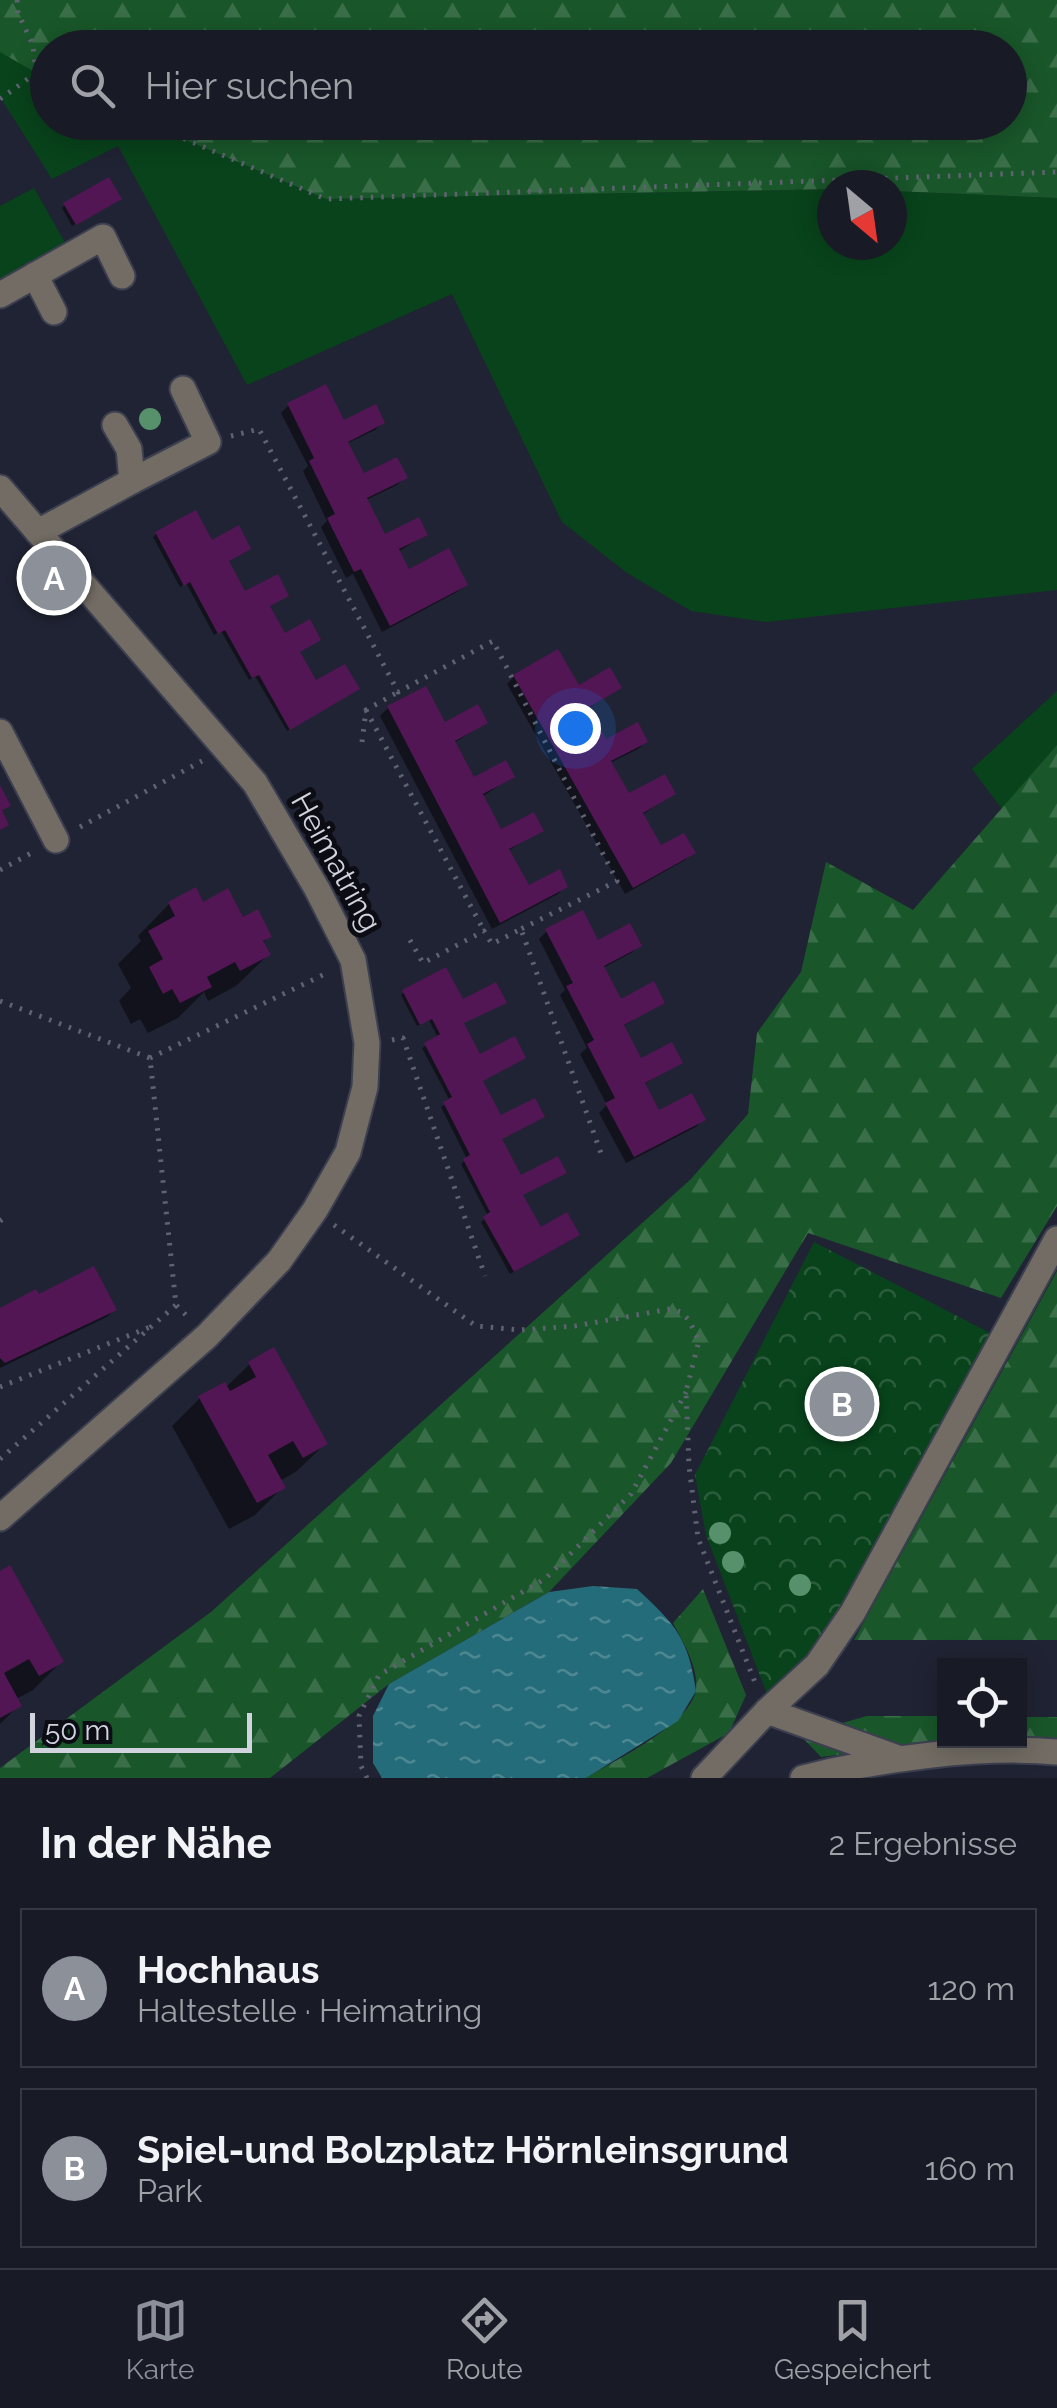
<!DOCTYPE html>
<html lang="de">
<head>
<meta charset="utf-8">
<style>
  body { margin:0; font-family:Raleway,sans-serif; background:#21232e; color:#f1f3f6 }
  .controls { position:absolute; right:30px; bottom:30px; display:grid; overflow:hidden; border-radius:0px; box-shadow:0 5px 25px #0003 }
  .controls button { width:90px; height:90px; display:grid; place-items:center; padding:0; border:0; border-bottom:2px solid #363843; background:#181a26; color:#f1f3f6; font:50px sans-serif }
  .compass { position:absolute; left:817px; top:170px; width:90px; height:90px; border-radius:50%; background:#181a26; box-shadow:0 5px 25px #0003; rotate:151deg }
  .scale { position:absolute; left:30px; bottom:25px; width:222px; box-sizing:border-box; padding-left:10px; border:5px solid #d1d4df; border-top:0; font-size:28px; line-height:35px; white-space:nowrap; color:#d1d4df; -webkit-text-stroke:8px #0c0d14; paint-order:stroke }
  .you { position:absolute; left:575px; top:728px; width:35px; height:35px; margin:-25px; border:8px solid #fff; border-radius:50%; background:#1a73e8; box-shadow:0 0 0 15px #1a73e833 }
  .badge { display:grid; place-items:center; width:65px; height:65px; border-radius:50%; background:#8c9099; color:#fff; font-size:32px; font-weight:700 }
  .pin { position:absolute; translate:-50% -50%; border:5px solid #fff; box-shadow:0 2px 10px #0006 }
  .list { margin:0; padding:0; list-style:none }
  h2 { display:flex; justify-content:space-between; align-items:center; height:130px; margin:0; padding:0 40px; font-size:42px }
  h2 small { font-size:32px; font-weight:400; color:#9fa1a7 }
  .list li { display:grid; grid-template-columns:65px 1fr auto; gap:30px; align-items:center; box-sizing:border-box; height:160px; margin:0 20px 20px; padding:0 20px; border:2px solid #363843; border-radius:0px }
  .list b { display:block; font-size:38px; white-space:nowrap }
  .list p { margin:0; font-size:32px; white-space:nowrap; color:#9fa1a7 }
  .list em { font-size:32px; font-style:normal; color:#9fa1a7 }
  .icon { flex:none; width:55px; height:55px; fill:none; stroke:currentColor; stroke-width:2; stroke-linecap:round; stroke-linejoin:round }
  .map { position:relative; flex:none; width:1057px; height:1778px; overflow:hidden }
  .search { position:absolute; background:#181a26; box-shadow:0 5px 25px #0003; left:30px; right:30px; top:30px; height:110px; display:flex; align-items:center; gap:25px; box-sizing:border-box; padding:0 35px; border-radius:55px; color:#9fa1a7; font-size:38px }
  .sheet { height:490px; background:#181a26 }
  nav { display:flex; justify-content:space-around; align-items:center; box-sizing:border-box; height:140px; border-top:2px solid #363843; background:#181a26; font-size:28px; color:#9fa1a7 }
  nav a { display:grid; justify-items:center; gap:5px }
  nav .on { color:#8c9099 }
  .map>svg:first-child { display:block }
  .green { fill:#08431b }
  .forest { fill:url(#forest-firs) }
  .park { fill:url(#park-crowns) }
  .water { fill:url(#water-ripples) }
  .shadow { fill:#0007 }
  .building { fill:#521654 }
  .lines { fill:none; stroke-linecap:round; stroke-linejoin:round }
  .minor-casing { stroke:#3c3f4f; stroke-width:29 }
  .path { stroke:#5f6271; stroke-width:5; stroke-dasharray:2.5 8; stroke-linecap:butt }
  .minor { stroke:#726c64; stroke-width:25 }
  .tree { fill:#56916b }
  .labels { text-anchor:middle; stroke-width:10; stroke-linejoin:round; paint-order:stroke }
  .street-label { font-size:30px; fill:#d1d4df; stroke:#0c0d14 }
</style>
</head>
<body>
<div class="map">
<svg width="1057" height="1778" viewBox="0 0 1057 1778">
  <defs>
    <pattern id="forest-firs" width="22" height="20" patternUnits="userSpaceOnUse" patternTransform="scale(2.5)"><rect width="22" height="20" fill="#19572a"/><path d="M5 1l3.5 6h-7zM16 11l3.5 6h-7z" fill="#396e48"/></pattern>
    <pattern id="park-crowns" width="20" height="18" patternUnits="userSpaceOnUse" patternTransform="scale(2.5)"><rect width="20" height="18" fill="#08431b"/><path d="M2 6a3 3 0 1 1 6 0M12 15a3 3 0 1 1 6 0" fill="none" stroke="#2b5d3c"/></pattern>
    <pattern id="water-ripples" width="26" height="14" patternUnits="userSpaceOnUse" patternTransform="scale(2.5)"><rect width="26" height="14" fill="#246c79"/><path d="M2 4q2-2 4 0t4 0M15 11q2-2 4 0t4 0" fill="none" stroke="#4d8792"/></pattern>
  </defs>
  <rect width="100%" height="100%" fill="#202333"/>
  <g class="green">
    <polygon points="0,49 47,75 48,122 145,123 326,199 832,189 832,245 892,245 892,191 1057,198 1057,590 766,622 691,611 627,573 562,522 452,294 247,385 118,146 52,179 0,97"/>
    <polygon points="34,188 67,246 0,283 0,206"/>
    <polygon points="1057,691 1057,745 1002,809 972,769"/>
  </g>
  <g class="forest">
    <polygon points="0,0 1057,0 1057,198 892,191 892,185 832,185 832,189 326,199 145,123 1010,122 1010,48 48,48 47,79 0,52"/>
    <polygon points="1057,745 1057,1206 1001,1298 808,1233 671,1463 549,1592 389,1684 270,1778 0,1778 0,1768 211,1612 691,1179 748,1114 757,1033 801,972 826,862 913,910"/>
    <polygon points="1057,1271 1057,1640 854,1640"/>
    <path d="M703 1589 746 1695 729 1733 647 1778H586C615 1760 690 1725 696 1690 699 1668 683 1642 673 1623Z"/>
    <polygon points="867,1716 944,1716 944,1740 1020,1740 1020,1717 1057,1717 1057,1749 939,1742 821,1757 800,1735"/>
  </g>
  <polygon class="park" points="814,1242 990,1333 849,1602 810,1660 769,1699 706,1535 695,1475"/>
  <path class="water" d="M593 1586 637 1589C676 1625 688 1638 696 1691L678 1721 586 1778H382L373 1763V1716L389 1684 549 1592Z"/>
  <g class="shadow">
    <polygon points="116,202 72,226 62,208 65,205"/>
    <polygon points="289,405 342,424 382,423 375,430 346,444 362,476 405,477 397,485 366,500 384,537 425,535 398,552 408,572 465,585 457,592 382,632 353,574 346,578 321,527 327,521 303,471 308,466 281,413"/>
    <polygon points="156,534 211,543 226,562 244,595 267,607 315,684 354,692 287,731 255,676 249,680 221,631 214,635 186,583 180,587 153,537"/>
    <polygon points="514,677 578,689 619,688 587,709 605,742 645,742 638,749 610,763 628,797 673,794 642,815 660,849 693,852 685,860 625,894 507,684"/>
    <polygon points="425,689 444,725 485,723 454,743 473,780 512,777 482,797 500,833 541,830 508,851 528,889 565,886 558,894 492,929 380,716 388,708"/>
    <polygon points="195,891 202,905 242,920 269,936 262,944 268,955 236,986 208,1001 204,992 178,1018 148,1033 140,1019 131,1024 119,1001 131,988 118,964 141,941 138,936 169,904"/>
    <polygon points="547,931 597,943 639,946 631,953 603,968 620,1002 662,1002 622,1027 640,1061 680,1062 643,1085 658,1113 703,1119 696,1127 626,1163 599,1113 607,1105 580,1054 587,1048 560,995 565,990 539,939"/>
    <polygon points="404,992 461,1023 479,1058 523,1058 481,1081 520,1196 540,1230 574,1238 510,1274 481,1222 488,1216 461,1164 467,1159 441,1107 450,1101 422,1048 438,1038 429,1020 417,1026 401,995"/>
    <polygon points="38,1298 114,1310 107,1317 0,1368 0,1311"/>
    <polygon points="250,1364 325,1444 297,1471 280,1481 283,1487 255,1515 229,1529 172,1426 200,1398 225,1388"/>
    <polygon points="0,1574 61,1662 33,1690 16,1699 19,1705 0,1724"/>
  </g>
  <g class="building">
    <polygon points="109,177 122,199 76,225 63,203"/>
    <polygon points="326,384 344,420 376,404 385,423 348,442 364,473 397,457 408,478 367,498 385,534 419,517 428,535 399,549 409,569 449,548 468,585 390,626 361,569 354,572 327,518 335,514 309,461 314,458 287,403"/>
    <polygon points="196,510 212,540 239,525 251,549 229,561 245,591 278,574 289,596 270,606 285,633 310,619 321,640 300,652 316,680 345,664 360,689 290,730 259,675 252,678 225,630 218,634 190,582 184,586 155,532"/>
    <polygon points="558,649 579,685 610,667 622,688 589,707 606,739 638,722 648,742 611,761 629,793 665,774 676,794 643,813 661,845 684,833 696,853 633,888 513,675"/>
    <polygon points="426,686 445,722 478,704 488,723 455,741 474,777 506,760 515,777 483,794 501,829 534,812 544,831 509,849 529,885 560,869 568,887 500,923 387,706"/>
    <polygon points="0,785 11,806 2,810 9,825 0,830"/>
    <polygon points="196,887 203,902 228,888 243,917 258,909 272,937 263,941 271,955 240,971 235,962 207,977 212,987 180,1003 172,989 163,994 149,967 163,959 148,931 175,916 168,902"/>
    <polygon points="583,910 598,940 630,923 642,946 604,966 621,999 654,981 665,1003 624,1025 641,1058 672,1042 683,1063 645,1083 659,1110 692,1093 706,1120 634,1157 605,1103 615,1098 587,1044 594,1040 566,986 573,983 545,929"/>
    <polygon points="446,967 463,999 496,982 507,1003 464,1023 480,1054 515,1036 526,1058 483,1081 501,1115 535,1098 545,1117 502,1139 521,1175 558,1156 567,1173 523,1195 541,1227 567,1212 580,1235 514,1272 483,1217 490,1212 463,1159 470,1155 443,1102 452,1097 424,1043 440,1034 432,1019 420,1025 402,990"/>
    <polygon points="94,1266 117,1310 5,1363 0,1358 0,1308 36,1289 39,1294"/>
    <polygon points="274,1347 328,1444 303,1458 293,1441 268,1455 286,1488 257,1503 198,1396 225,1382 230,1391 256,1377 248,1362"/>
    <polygon points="10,1565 64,1662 39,1676 29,1659 4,1673 22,1706 0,1718 0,1571"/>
  </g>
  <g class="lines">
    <defs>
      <g id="minor">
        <polyline points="35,275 54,312"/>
        <polyline points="0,295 103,237 122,276"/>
        <polyline points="132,481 208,442 183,389"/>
        <polyline points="0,488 255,783 317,889 353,960 367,1043 365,1087 348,1152 315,1210 279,1261 207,1336 0,1518"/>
        <polyline points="38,532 132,481 129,449 115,425"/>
        <polyline points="0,732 56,840"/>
        <polyline points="767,1711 898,1758"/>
        <polyline points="704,1778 767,1711 817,1665 853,1612 1057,1239"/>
        <path d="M803 1778C877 1759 981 1745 1057 1752"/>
      </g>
    </defs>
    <use href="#minor" class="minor-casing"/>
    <g class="path">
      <polyline points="17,0 18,13 33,45 36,73"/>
      <polyline points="0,99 36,73 48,79"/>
      <polyline points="145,122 326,199 1057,172"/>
      <polyline points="231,436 259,429 398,692 493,641 617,881 521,929"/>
      <polyline points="366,710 484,931"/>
      <polyline points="362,742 366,710 398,692"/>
      <polyline points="80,827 202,761"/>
      <polyline points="0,870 35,851"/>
      <polyline points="410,940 423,963 484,931 492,944 521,929 603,1159"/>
      <polyline points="0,1001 150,1058 176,1305 189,1318"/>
      <polyline points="392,1040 403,1038 485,1276"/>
      <polyline points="150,1058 327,973"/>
      <polyline points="0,1221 3,1219"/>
      <polyline points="334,1225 476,1326 520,1330 575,1326 670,1309 681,1312 689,1320 699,1341 686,1391 689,1466 698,1538 756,1685"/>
      <polyline points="0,1387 150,1327"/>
      <polyline points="0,1459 176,1305"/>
      <polyline points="367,1778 361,1766 359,1716 379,1675 545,1579 631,1494 686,1392"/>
    </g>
    <use href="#minor" class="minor"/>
  </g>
  <g class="tree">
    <circle cx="150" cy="419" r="11"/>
    <circle cx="720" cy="1533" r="11"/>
    <circle cx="733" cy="1562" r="11"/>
    <circle cx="800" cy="1585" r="11"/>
  </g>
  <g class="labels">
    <g class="street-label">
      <text transform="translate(336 862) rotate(61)" y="10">Heimatring</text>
    </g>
  </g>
</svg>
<div class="controls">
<button><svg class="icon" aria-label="locate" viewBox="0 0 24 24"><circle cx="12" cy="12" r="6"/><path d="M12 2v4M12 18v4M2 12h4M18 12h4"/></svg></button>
</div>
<svg class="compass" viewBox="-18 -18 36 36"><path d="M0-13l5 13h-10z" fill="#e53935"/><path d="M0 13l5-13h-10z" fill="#9fa1a7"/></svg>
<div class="scale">50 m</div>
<div class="you"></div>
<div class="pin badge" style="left:54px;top:578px">A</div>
<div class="pin badge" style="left:842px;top:1404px">B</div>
<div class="search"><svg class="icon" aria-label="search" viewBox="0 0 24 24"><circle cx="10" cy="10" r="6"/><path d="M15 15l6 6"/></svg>Hier suchen</div>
</div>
<section class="sheet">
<h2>In der Nähe<small>2 Ergebnisse</small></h2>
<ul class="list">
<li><span class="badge">A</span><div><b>Hochhaus</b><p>Haltestelle · Heimatring</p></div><em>120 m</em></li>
<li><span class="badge">B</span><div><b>Spiel-und Bolzplatz Hörnleinsgrund</b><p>Park</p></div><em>160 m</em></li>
</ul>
</section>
<nav>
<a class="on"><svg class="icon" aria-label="map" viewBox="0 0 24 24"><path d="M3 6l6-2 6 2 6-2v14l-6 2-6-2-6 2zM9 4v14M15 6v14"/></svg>Karte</a>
<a><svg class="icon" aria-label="directions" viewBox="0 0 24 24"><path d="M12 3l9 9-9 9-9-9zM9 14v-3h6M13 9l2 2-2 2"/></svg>Route</a>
<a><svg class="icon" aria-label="saved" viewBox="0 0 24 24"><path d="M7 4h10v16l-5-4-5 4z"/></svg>Gespeichert</a>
</nav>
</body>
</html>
